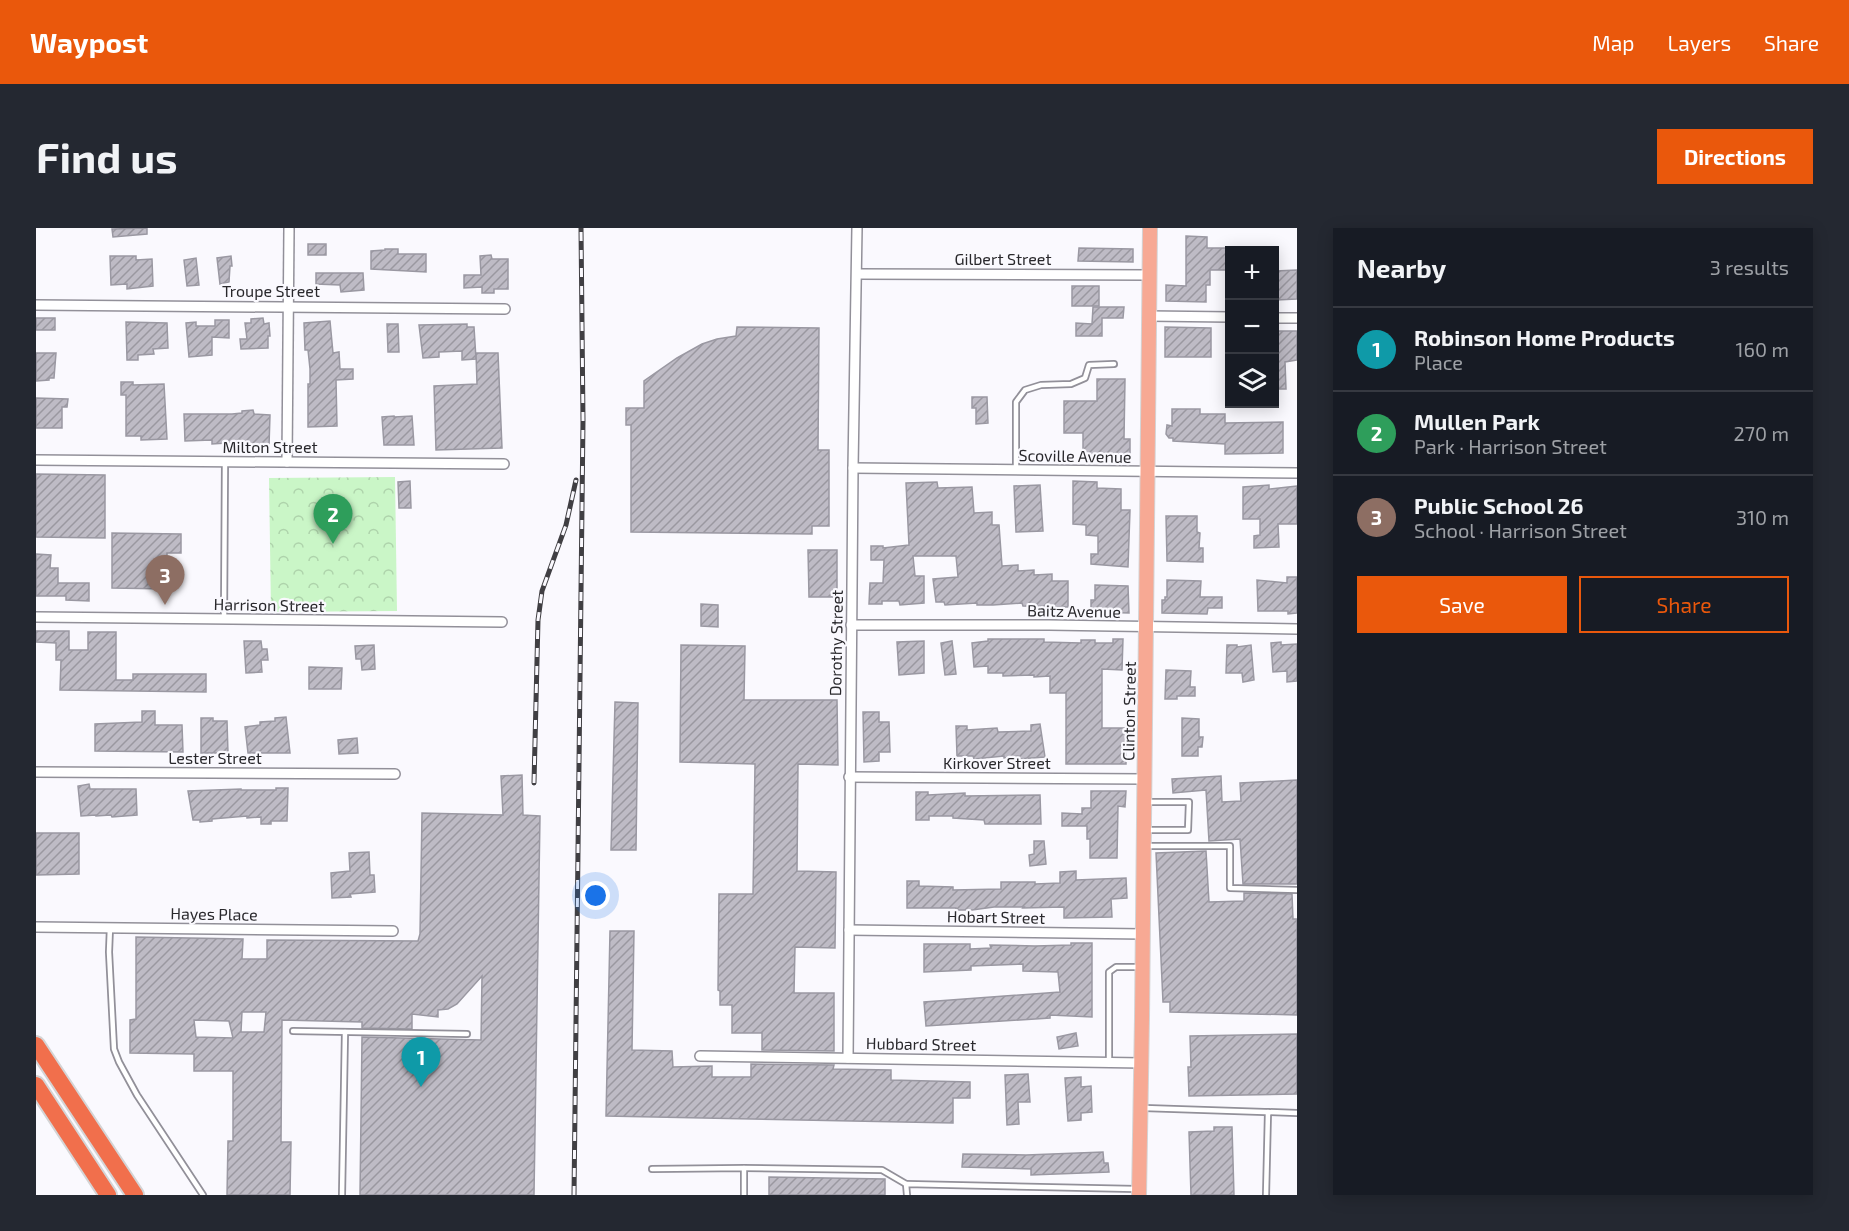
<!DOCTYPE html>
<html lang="en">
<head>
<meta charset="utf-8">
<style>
  body { margin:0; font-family:"Exo 2",sans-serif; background:#242831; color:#f1f3f6 }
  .controls { position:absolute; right:18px; top:18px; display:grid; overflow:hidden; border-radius:0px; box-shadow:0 3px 15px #0003 }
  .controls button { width:54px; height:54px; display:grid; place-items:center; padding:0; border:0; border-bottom:2px solid #363941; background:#171b24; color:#f1f3f6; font:30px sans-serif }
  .you { position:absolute; left:560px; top:668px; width:21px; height:21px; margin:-15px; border:4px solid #fff; border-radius:50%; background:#1a73e8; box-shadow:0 0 0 9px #1a73e833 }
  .badge { display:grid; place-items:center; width:39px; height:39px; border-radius:50%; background:#ea580c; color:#fff; font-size:20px; font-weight:700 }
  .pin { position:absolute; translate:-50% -50px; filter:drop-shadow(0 2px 3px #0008) }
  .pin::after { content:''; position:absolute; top:32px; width:21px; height:18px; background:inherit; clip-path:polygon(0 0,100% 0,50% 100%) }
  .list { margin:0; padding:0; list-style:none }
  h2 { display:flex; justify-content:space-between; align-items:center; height:78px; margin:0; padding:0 24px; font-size:26px }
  h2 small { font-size:20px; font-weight:400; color:#9ea1a6 }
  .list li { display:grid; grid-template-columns:39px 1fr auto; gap:18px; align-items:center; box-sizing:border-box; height:84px; padding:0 24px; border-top:2px solid #363941 }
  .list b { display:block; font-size:22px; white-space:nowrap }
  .list p { margin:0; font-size:20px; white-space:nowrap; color:#9ea1a6 }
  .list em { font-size:20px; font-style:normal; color:#9ea1a6 }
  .actions { display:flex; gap:12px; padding:18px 24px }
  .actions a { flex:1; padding:14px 0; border:2px solid #ea580c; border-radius:0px; text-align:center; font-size:21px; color:#ea580c }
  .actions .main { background:#ea580c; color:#fff }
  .icon { flex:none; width:33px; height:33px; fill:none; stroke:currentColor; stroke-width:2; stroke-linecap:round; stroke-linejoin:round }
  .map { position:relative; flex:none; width:1261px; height:967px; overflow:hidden; border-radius:0px }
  header { display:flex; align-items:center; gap:36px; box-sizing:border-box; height:84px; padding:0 30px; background:#ea580c; color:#fff }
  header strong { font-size:28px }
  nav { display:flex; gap:33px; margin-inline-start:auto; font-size:21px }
  .intro { display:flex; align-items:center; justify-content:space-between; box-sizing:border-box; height:144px; padding:0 36px }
  h1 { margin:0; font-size:42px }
  .button { padding:15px 27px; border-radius:0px; background:#ea580c; color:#fff; font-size:21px; font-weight:700 }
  main { display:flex; gap:36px; padding:0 36px }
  aside { flex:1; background:#171b24; border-radius:0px; box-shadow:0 3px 15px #0003 }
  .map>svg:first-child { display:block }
  .park { fill:url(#park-crowns) }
  .building { fill:url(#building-hatch); stroke:#9a98a2; stroke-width:1.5; fill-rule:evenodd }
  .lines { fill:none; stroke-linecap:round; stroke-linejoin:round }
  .service-casing { stroke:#929099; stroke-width:8 }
  .minor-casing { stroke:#929099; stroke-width:12 }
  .primary-casing { stroke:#d4d4d5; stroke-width:16 }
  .motorway-casing { stroke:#d4d4d5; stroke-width:20 }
  .service { stroke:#fff; stroke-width:4.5 }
  .minor { stroke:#fff; stroke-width:9 }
  .primary { stroke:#f7a994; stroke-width:14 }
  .motorway { stroke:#f16f4c; stroke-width:16 }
  .rail-casing { stroke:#403f43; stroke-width:5 }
  .rail { stroke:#faf9fe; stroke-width:3; stroke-dasharray:9; stroke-linecap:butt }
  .labels { text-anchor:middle; stroke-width:4.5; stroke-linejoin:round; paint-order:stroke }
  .street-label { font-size:16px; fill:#29282c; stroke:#faf9fe }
</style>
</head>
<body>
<header>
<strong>Waypost</strong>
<nav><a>Map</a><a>Layers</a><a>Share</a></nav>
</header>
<div class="intro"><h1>Find us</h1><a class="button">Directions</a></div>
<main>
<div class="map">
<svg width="1261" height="967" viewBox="0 0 1261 967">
  <defs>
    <pattern id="park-crowns" width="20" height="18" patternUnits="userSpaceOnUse" patternTransform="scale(1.5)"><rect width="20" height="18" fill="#caf6c7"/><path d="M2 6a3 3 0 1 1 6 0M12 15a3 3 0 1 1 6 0" fill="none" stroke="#aed3ab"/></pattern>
    <pattern id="building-hatch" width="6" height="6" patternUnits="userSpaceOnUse" patternTransform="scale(1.5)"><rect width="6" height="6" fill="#bebbc5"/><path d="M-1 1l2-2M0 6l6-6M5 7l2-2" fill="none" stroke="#9a98a0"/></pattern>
  </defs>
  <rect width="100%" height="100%" fill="#faf9fe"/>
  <polygon class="park" points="359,249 361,383 235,384 233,250"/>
  <g class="building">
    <polygon points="111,0 111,6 77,9 76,1"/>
    <polygon points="1150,8 1171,9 1171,20 1190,20 1190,42 1174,42 1174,57 1170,57 1170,74 1130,73 1130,57 1150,58"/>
    <rect x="272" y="16" width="18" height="11"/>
    <polygon points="1043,20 1097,21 1097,34 1042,33"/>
    <polygon points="349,21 362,21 362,26 390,26 390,44 335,41 335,23 349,22"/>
    <polygon points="455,27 456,31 472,31 472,61 458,61 458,65 446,65 446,59 428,60 428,47 445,47 444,28"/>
    <polygon points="74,28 100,28 100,32 116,31 117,58 91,61 91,56 75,57"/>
    <polygon points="195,28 196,38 194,38 193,54 184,56 181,30"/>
    <polygon points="160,30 163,57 151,58 148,32"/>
    <polygon points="1261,42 1261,71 1241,72 1240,43"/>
    <polygon points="280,45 327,45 328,62 305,64 304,57 280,56"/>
    <rect x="1036" y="58" width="27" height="20"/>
    <polygon points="1057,79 1088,79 1087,90 1066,90 1066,108 1040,108 1040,95 1056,96"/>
    <rect x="0" y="90" width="19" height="12"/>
    <polygon points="227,90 228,96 233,95 234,108 232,108 232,120 205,121 204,111 211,111 209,95 215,95 215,91"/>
    <polygon points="179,92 193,92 193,110 176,109 176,127 153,129 150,95 160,94 160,98 179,98"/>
    <polygon points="294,93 297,125 303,124 304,141 317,141 317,151 300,152 301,198 272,199 272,156 274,156 274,141 272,122 269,122 268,95"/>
    <polygon points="90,94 131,95 132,120 117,121 118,126 102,127 102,132 91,132"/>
    <polygon points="351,96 362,96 363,124 352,124"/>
    <polygon points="431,96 431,99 438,99 440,131 426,132 426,123 403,124 403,129 387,130 383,97"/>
    <polygon points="701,99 783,100 782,222 793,222 793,298 776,298 776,306 595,304 595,197 590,197 590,180 608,180 608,153 641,130 666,116 681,111 700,108"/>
    <polygon points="1129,99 1175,100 1175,129 1129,129"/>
    <polygon points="1239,103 1261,103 1261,132 1249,134 1250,161 1243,161 1242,155 1239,155 1239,144 1241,137"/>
    <polygon points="0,125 20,125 18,150 13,150 13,152 0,153"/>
    <polygon points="440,125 462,125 466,220 400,222 398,158 441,156"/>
    <polygon points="1061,151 1089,151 1088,211 1094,211 1094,229 1047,228 1047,205 1028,205 1028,173 1061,173"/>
    <polygon points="85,154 97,154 97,157 128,156 131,211 105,212 105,208 90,208 90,167 85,167"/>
    <polygon points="936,169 951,169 952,195 940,196 940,180 936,180"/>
    <polygon points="0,170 32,171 31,179 26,179 26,200 0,200"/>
    <polygon points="1136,181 1164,181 1164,186 1189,186 1189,195 1247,194 1247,225 1189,226 1189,216 1137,213 1137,210 1133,210 1130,206 1131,197 1136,198"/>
    <polygon points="217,182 218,186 234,187 233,218 207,218 206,214 176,216 176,212 149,213 148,186 196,186 206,185 206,183"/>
    <polygon points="358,188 358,189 376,188 378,217 348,217 346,189"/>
    <polygon points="0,246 69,247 69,310 0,309"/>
    <polygon points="374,253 375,280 363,280 362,254"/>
    <polygon points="1037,253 1061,254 1061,260 1085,261 1085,282 1094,282 1092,339 1055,336 1055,326 1062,326 1062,308 1050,307 1050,297 1037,296"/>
    <polygon points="901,254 902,260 936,259 938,285 956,284 956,297 963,297 966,338 982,337 982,343 998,342 998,347 1016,346 1016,353 1032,353 1032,379 987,378 986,375 957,377 941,377 941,375 909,377 908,374 900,374 897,351 922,349 920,328 877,328 879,348 888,348 888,375 864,377 863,373 846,373 846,376 833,376 834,355 847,355 848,332 835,332 835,318 847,318 847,320 873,317 870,255"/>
    <polygon points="1004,257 1007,303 980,304 978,258"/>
    <polygon points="1233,257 1233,261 1261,258 1261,296 1242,296 1243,319 1218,320 1218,308 1224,307 1224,291 1207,291 1207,259"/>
    <polygon points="1130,288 1161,288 1161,304 1164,305 1163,320 1167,320 1167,334 1131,333"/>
    <polygon points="76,305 145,306 145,325 131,325 131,361 76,360"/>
    <polygon points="772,322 801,322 801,369 773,369"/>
    <polygon points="0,326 15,327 14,340 22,340 22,355 53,355 53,373 30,372 30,368 0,368"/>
    <polygon points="1251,349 1261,349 1261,385 1252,386 1252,383 1222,383 1221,352 1251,355"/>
    <polygon points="1131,352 1165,353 1164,369 1186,369 1186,380 1172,380 1171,386 1126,385 1126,372 1129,372 1129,369 1131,369"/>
    <polygon points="1059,357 1092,358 1093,385 1055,384 1055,372 1059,372"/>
    <polygon points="665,376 682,377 682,399 665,398"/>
    <polygon points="0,403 33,403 33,422 52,422 52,404 80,404 80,452 97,452 97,446 170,446 170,464 24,462 25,432 20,432 20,415 0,414"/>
    <polygon points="952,411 1008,411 1008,414 1045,415 1045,412 1059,412 1059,415 1077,415 1077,411 1087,411 1086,442 1066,441 1066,500 1090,500 1090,536 1030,536 1030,465 1014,465 1014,448 998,449 998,447 967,448 967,445 952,445 952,438 938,439 936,415 952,413"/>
    <polygon points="208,413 225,413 226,421 231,421 232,432 225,432 226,444 210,445"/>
    <polygon points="888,413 888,445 863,447 861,414"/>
    <polygon points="916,413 920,446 909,447 905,415"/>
    <polygon points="1245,414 1245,417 1261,416 1261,453 1251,454 1251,443 1237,444 1235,415"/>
    <polygon points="338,417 339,441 326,442 325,431 320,431 319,418"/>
    <polygon points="645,417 709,418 708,472 801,472 802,537 762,536 761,643 800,644 799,720 759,719 758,765 798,765 798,823 726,822 726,805 696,805 696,777 684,777 684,763 682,762 683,666 717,666 719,536 644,534"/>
    <polygon points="1191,417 1201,417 1201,419 1215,417 1218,452 1207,454 1206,445 1190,445"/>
    <polygon points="273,439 306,440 305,461 273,461"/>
    <polygon points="1130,442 1155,443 1154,459 1159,459 1159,468 1141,468 1141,471 1129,471"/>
    <polygon points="579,474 602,475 600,622 575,622"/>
    <polygon points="106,483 119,483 119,497 146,497 147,524 59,523 59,496 106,494"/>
    <polygon points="827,484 843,484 843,494 853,494 854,524 843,524 843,533 828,534"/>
    <polygon points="250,489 254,525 212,525 209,499 224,497 224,494 239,493 239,490"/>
    <polygon points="165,490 177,490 177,493 191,493 192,525 165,525"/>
    <polygon points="1146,490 1163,491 1163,509 1167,509 1166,519 1162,519 1162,528 1146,528"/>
    <polygon points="1004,496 1009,529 982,531 982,528 968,530 968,528 938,531 937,528 921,528 920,498 931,498 931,502 961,500 962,504 995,503 995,497"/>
    <polygon points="321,510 322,525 303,526 302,512"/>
    <path d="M486 547 487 587 504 588 498 967H324L326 809 445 812 446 748 421 776 412 781 402 782V789L376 786V801L326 800V794L246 792 245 914H255L254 967H191L192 913H197V843H158V826L94 825V792L100 791V709L207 711 206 731H231V712L382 713 384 706 386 585 467 587 465 548ZM206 784H230L228 804H205ZM158 792 193 793 197 810 160 809Z"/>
    <polygon points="1185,548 1186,574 1205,573 1204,555 1261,552 1261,656 1207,656 1204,611 1173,613 1170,562 1137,565 1136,551"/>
    <polygon points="53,556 54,561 100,561 101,587 76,589 75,587 60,588 60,587 45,588 42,558"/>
    <polygon points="240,560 252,560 251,593 235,593 235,596 225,596 225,589 211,590 211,588 176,591 176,593 164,594 164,592 157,592 152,563 205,561 205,562 240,562"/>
    <polygon points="1055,563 1090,563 1089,579 1082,578 1081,630 1054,630 1054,611 1051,611 1051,598 1026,598 1026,585 1046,586 1046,580 1055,580"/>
    <polygon points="880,564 892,564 892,567 929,565 929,568 1004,567 1005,596 949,596 948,592 917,590 917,588 893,588 893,592 880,592"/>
    <polygon points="0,605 43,605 43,646 0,647"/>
    <polygon points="998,613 1008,613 1010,636 994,638 993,627 998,626"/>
    <polygon points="1170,623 1173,674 1208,673 1208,665 1256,666 1257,691 1261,691 1261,787 1134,784 1134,774 1127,774 1120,625"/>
    <polygon points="333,624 334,647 338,647 339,664 314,666 315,669 296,670 295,645 314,643 313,625"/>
    <polygon points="1040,643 1040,652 1090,650 1091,670 1075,671 1076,689 1028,690 1028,679 987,680 988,679 958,679 936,682 920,682 920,680 871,680 871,653 883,653 883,658 917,659 917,662 965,661 965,654 999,654 999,656 1024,655 1024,644"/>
    <polygon points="574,703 598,703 596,822 636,823 637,839 676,838 676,849 715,849 715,836 798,837 797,841 855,842 855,852 934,854 934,870 917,870 917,895 570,888"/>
    <polygon points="1035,715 1056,715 1056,789 1014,787 1014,790 890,798 888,774 1024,764 1022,744 987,743 987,736 935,738 935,742 888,744 888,716 934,716 934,721 955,720 954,717 999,718 1035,717"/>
    <polygon points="1040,805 1042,818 1023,821 1021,809"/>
    <polygon points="1261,806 1261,866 1153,868 1152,839 1155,839 1154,808"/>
    <polygon points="992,846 994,874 982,874 983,896 971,897 969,847"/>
    <polygon points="1045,849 1045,859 1055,858 1056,884 1045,885 1045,892 1032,893 1029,850"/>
    <polygon points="1178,899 1196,899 1198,967 1155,967 1153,904 1178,903"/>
    <polygon points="1067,924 1068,935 1072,935 1073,944 995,947 995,941 926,939 927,926 990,927"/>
    <polygon points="733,949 849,951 849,967 733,967"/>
  </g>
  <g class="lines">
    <defs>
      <g id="service">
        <polyline points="980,242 980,174 989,162 1005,157 1035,156 1049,150 1053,137 1078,136"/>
        <polyline points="188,392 189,234"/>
        <polyline points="1111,574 1153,574 1152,602 1111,602"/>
        <polyline points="1111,618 1194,618 1194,660 1261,662"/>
        <polyline points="74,699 73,724 78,821 83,834 101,867 167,967"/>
        <polyline points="257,803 431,806"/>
        <polyline points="1073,835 1073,744 1080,739 1104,739"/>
        <polyline points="1108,880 1261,885"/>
        <polyline points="708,940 846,942 870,956"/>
        <polyline points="616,941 708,940 708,967"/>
        <polyline points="306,967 309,804"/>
        <polyline points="871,967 870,956 1100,961"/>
        <polyline points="1230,967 1232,884"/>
      </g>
      <g id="minor">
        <polyline points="821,46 1113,47"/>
        <polyline points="0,77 469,81"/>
        <polyline points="1113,88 1194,89"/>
        <polyline points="1238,90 1261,90"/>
        <polyline points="0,232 468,236"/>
        <polyline points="251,234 253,1"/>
        <polyline points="817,240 1261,245"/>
        <polyline points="0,389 466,394"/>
        <polyline points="815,397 1013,397 1261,401"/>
        <polyline points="0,544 359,546"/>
        <polyline points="813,549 1108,551"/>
        <polyline points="0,699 357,703"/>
        <polyline points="813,702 1107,706"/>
        <polyline points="664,828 1106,835"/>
        <polyline points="812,830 817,240 821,0"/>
      </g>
      <polyline id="primary" points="1103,967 1106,790 1114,0"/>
      <g id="motorway">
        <polyline points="0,817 99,967"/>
        <polyline points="0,857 72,967"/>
      </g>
    </defs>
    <use href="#service" class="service-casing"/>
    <use href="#minor" class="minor-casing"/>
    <use href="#primary" class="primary-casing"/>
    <use href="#motorway" class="motorway-casing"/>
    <use href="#service" class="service"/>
    <use href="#minor" class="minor"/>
    <use href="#primary" class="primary"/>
    <use href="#motorway" class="motorway"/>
    <defs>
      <g id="rail">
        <polyline points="498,555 502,392 506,363 530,297 540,252"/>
        <polyline points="538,967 547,192 545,0"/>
      </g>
    </defs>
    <use href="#rail" class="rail-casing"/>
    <use href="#rail" class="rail"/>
  </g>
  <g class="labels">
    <g class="street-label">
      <text x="967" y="37">Gilbert Street</text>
      <text x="235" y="69">Troupe Street</text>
      <text x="234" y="225">Milton Street</text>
      <text transform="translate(1039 228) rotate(1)" y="6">Scoville Avenue</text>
      <text transform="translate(233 377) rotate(1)" y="6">Harrison Street</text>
      <text transform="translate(1038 383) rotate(1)" y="6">Baitz Avenue</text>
      <text transform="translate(800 415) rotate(-89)" y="6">Dorothy Street</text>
      <text transform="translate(1093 483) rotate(-89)" y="6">Clinton Street</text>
      <text x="179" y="536">Lester Street</text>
      <text x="961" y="541">Kirkover Street</text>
      <text transform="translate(178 686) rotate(1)" y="6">Hayes Place</text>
      <text transform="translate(960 689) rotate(1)" y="6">Hobart Street</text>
      <text transform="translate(885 816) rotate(1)" y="6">Hubbard Street</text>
    </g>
  </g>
</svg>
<div class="controls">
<button>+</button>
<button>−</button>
<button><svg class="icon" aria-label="layers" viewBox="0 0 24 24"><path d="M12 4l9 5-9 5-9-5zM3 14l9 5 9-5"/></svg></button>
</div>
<div class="you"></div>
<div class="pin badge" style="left:385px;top:859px;background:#0f9aa8">1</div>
<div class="pin badge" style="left:297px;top:316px;background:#2e9e5b">2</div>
<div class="pin badge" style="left:129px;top:377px;background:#8d6e63">3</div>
</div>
<aside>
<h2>Nearby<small>3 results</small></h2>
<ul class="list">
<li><span class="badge" style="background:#0f9aa8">1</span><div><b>Robinson Home Products</b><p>Place</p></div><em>160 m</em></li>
<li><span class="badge" style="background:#2e9e5b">2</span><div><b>Mullen Park</b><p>Park · Harrison Street</p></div><em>270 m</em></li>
<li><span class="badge" style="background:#8d6e63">3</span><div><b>Public School 26</b><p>School · Harrison Street</p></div><em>310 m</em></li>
</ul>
<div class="actions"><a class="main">Save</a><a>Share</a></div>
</aside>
</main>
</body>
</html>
